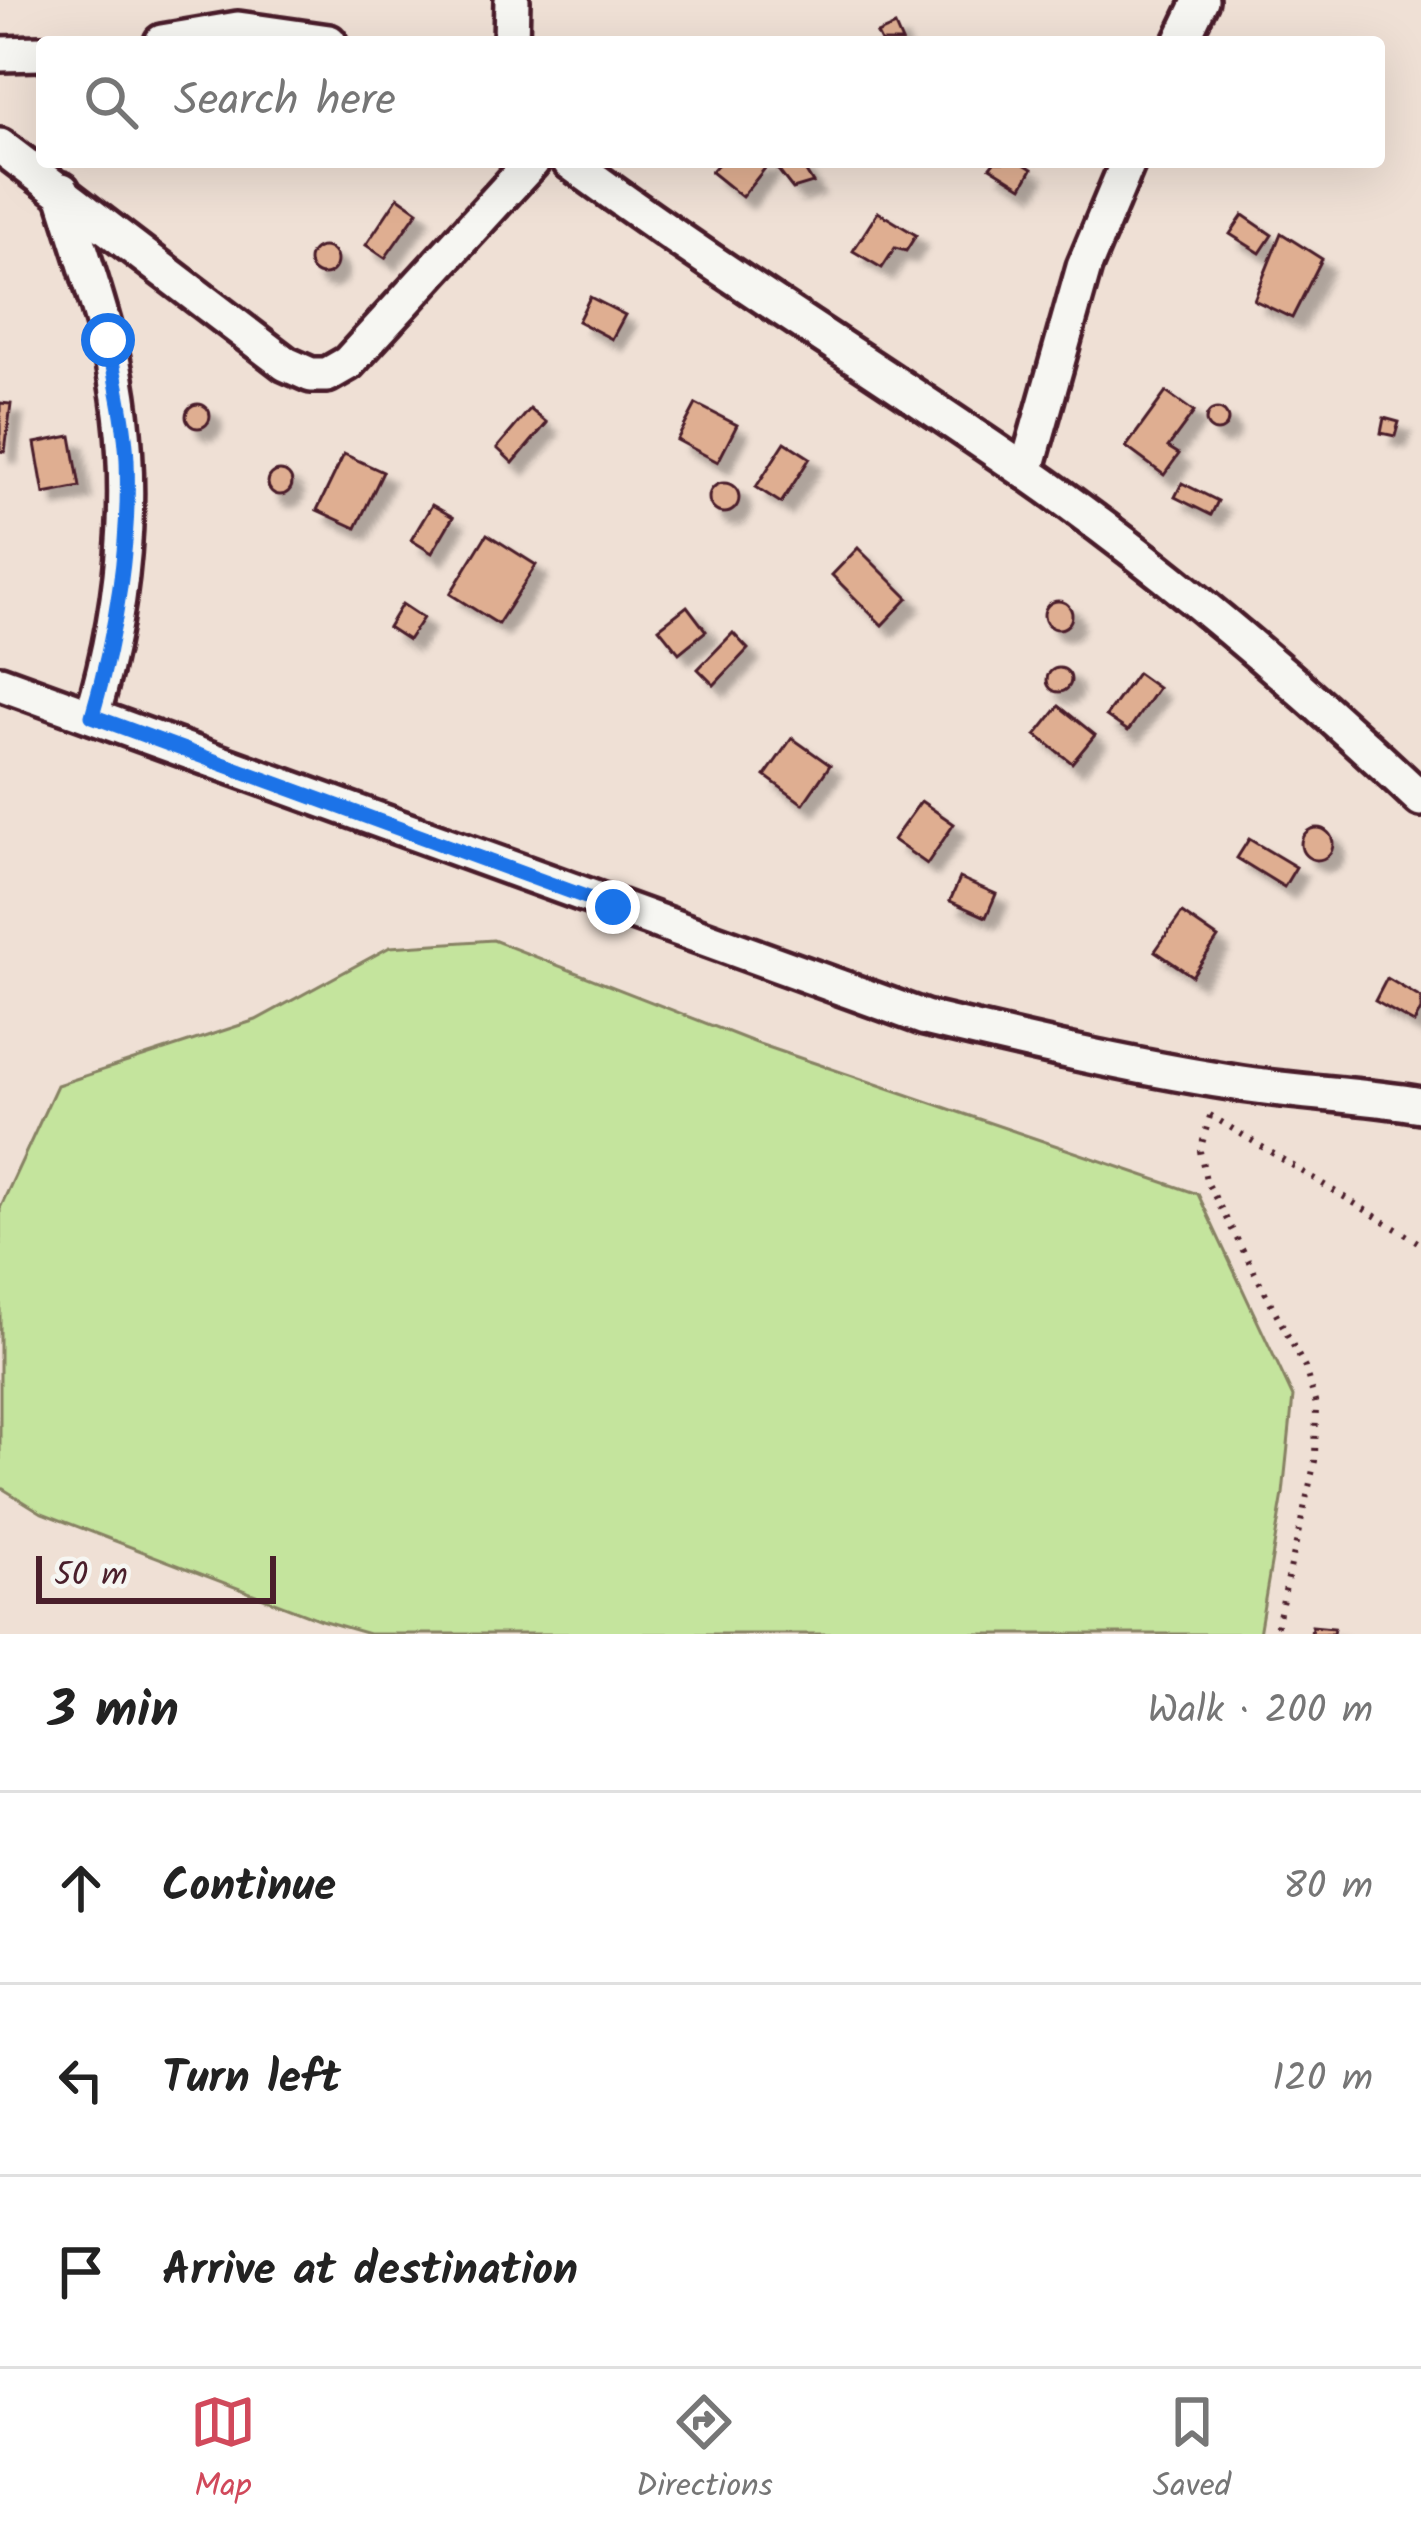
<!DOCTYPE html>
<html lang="en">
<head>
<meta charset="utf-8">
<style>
  body { margin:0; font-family:Kalam,sans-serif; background:#f6f6f6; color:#222 }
  .scale { position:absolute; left:36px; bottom:30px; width:240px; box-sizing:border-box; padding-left:12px; border:6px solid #4a1f2b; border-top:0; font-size:33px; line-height:42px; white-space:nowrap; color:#4a1f2b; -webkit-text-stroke:9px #f6f6f2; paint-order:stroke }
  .stop { position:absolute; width:36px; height:36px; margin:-27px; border:9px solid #1a73e8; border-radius:50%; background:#fff }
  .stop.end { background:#1a73e8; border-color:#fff; box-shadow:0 3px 12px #0008 }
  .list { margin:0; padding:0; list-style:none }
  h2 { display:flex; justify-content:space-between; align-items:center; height:156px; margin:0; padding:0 48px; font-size:51px }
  h2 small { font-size:39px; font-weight:400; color:#767676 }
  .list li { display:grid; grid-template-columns:78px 1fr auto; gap:36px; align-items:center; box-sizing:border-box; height:192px; padding:0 48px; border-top:3px solid #e0e0e0 }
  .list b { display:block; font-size:45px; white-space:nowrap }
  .list em { font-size:39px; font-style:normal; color:#767676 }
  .icon { flex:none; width:66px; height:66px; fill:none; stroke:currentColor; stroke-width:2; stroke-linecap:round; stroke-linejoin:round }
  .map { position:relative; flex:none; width:1421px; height:1634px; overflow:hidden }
  .search { position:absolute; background:#fff; box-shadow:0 12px 48px #0002; left:36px; right:36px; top:36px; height:132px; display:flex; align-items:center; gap:30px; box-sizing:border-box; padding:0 42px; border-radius:12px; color:#767676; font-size:45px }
  .sheet { height:732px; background:#fff }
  nav { display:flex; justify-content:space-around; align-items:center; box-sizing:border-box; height:168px; border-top:3px solid #e0e0e0; background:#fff; font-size:33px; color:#767676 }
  nav a { display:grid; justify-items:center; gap:6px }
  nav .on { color:#d1495b }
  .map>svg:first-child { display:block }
  .green { fill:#c4e49d; stroke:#878264; stroke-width:3 }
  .building { fill:#dfae91; stroke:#4a1f2b; stroke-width:3; filter:url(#shadow) }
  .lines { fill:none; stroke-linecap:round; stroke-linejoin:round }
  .minor-casing { stroke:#4a1f2b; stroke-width:42 }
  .path { stroke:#4a1f2b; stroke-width:6; stroke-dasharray:3 9; stroke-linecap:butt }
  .minor { stroke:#f6f6f2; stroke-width:33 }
  .route { stroke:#1a73e8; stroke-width:15 }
</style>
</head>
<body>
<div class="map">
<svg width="1421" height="1634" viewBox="0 0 1421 1634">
  <defs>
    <filter id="shadow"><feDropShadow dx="11" dy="11" stdDeviation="3" flood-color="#0004"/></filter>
  </defs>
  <rect width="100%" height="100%" fill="#efe0d5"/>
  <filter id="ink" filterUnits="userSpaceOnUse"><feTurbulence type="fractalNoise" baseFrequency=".00833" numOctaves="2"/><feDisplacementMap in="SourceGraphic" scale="24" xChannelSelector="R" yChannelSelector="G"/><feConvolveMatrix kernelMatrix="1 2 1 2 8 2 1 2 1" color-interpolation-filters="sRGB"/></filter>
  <g filter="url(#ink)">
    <polygon class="green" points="493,940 759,1044 1198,1194 1293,1397 1283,1494 1259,1634 369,1634 321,1620 42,1513 0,1487 0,1208 57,1085 256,1020 390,947"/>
    <g class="building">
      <polygon points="895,26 902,42 881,42 877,34"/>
      <polygon points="720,162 770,162 742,197 711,172"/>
      <polygon points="800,162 813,183 793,189 778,170"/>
      <polygon points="994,162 1021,162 1032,169 1022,187 990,167"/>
      <polygon points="398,197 418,211 385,258 366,245"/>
      <polygon points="878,212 916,235 906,251 895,248 882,268 853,251"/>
      <polygon points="1243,215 1272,235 1260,253 1230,234"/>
      <polygon points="1281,233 1322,259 1292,318 1254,300"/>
      <circle cx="323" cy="261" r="14"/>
      <polygon points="590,297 625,315 612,339 578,321"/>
      <polygon points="1166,392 1194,412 1168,447 1179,454 1164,475 1126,447"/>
      <polygon points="0,403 11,404 5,452 0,451"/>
      <polygon points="696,404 737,425 718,462 677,440"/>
      <circle cx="198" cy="416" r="12"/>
      <circle cx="1217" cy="420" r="11"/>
      <polygon points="530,409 547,423 513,463 497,448"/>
      <polygon points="1384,418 1399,422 1395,436 1381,433"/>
      <polygon points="71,436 80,487 44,494 35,443"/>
      <polygon points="785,442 810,458 781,503 756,487"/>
      <polygon points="344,454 383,472 356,528 317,510"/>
      <circle cx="280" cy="483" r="12"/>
      <circle cx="724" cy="498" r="15"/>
      <polygon points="1182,483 1218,501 1211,515 1175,497"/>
      <polygon points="432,505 453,517 432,553 411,540"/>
      <polygon points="487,534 536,565 498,624 450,594"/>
      <polygon points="858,548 908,598 882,625 832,575"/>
      <circle cx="1058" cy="615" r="14"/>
      <polygon points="402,604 423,618 408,640 388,627"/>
      <polygon points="687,606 706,631 679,653 659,628"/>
      <polygon points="733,633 748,649 714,685 698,669"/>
      <circle cx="1059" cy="680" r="12"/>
      <polygon points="1137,673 1158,688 1128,731 1106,716"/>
      <polygon points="1059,706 1095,735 1072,763 1036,735"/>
      <polygon points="792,738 830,765 803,804 765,776"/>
      <polygon points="921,801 954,824 927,864 893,840"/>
      <circle cx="1317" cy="844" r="16"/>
      <polygon points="1249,839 1296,867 1284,887 1237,858"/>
      <polygon points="960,878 996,894 986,917 950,901"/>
      <polygon points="1182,913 1218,938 1192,976 1155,951"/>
      <polygon points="1387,978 1421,998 1421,1010 1414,1023 1375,1001"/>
      <polygon points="1312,1626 1334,1628 1333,1634 1311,1634"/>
    </g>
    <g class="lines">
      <defs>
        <g id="minor">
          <polyline points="162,42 238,29 329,42"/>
          <polyline points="511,42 512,0"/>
          <polyline points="1181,42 1201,0"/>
          <polyline points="0,54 42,53"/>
          <polyline points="0,146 286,364 311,375 327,375 348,363 532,162"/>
          <path d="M570 162C716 270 872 365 1022 469 1163 567 1296 681 1421 799"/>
          <path d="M62 190C77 240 95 290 108 341 138 464 128 596 92 716"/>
          <polyline points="1026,472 1084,267 1128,162"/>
          <path d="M0 683 925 1018C1026 1042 1127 1066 1230 1082 1293 1093 1358 1094 1421 1105"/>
        </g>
      </defs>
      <use href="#minor" class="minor-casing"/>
      <g class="path">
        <polyline points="1210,1115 1421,1244"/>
        <polyline points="1210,1116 1200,1151 1206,1180 1305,1368 1316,1405 1315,1461 1275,1634"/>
      </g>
      <use href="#minor" class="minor"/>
    </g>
  </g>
  <g class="lines" filter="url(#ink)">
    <path class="route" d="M108 340C115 379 125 420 127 460 130 545 116 635 92 716L613 907"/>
  </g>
</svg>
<div class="scale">50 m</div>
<div class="stop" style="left:108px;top:340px"></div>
<div class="stop end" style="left:613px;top:907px"></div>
<div class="search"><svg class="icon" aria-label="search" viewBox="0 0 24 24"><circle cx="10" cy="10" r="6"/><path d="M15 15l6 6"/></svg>Search here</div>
</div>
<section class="sheet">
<h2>3 min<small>Walk · 200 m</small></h2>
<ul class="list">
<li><svg class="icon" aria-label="ahead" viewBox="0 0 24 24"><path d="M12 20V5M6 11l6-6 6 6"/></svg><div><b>Continue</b></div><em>80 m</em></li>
<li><svg class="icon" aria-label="left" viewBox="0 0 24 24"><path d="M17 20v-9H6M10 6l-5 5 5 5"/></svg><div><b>Turn left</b></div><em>120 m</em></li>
<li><svg class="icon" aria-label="arrive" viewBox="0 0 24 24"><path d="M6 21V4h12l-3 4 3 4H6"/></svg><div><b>Arrive at destination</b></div></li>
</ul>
</section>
<nav>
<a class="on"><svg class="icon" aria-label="map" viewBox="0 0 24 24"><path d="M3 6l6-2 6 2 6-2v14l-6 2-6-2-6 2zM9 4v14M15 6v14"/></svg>Map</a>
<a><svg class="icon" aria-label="directions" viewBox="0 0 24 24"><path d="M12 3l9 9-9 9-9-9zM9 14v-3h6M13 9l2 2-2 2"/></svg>Directions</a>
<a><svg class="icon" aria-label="saved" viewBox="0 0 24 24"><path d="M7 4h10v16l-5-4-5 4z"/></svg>Saved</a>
</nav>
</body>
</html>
